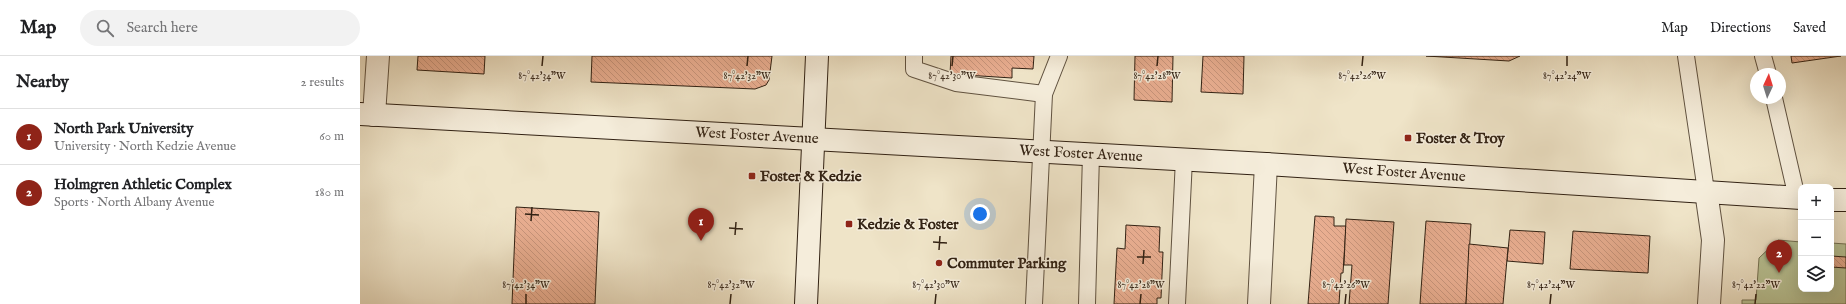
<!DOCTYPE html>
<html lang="en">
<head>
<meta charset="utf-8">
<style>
  body { margin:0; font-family:"IM FELL English",serif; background:#f2f2f2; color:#202124 }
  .controls { position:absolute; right:12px; bottom:12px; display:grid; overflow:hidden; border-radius:8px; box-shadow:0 4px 16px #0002 }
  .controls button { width:36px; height:36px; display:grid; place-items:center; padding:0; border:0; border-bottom:1px solid #e0e0e0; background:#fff; color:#202124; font:20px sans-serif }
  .compass { position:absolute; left:1390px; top:12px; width:36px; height:36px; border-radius:50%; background:#fff; box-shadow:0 4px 16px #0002; rotate:4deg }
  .you { position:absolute; left:620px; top:158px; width:14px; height:14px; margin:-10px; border:3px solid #fff; border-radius:50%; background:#1a73e8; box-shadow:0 0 0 6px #1a73e833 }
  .badge { display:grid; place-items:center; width:26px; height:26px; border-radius:50%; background:#8f2418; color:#fff; font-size:13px; font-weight:700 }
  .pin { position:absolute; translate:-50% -33px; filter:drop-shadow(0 1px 2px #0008) }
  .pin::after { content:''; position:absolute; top:21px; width:14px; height:12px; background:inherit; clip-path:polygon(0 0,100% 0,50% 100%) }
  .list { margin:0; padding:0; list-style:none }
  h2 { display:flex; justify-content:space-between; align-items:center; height:52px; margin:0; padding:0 16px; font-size:17px }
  h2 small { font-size:13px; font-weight:400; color:#757577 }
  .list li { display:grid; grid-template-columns:26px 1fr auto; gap:12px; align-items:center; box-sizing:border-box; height:56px; padding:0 16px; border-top:1px solid #e0e0e0 }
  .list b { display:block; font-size:15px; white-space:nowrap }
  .list p { margin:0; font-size:13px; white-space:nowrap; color:#757577 }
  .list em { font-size:13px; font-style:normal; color:#757577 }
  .icon { flex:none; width:22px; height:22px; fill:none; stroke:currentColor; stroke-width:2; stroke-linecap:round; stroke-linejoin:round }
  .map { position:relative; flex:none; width:1486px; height:248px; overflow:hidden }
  header { display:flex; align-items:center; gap:24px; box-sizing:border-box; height:56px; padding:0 20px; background:#fff; border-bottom:1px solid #e0e0e0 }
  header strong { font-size:19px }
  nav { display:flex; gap:22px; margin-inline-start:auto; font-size:14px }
  .search { width:280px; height:36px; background:#f2f2f2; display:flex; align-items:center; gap:10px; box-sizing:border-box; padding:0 14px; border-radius:22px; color:#757577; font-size:15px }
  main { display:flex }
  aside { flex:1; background:#fff }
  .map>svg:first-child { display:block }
  .pitch { fill:#b9c496; stroke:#757254 }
  .building { fill:url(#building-back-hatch); stroke:#312113 }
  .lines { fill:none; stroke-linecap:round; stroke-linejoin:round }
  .lane-casing { stroke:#605240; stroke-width:18 }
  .street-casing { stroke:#605240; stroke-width:24 }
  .secondary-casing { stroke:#312113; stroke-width:24 }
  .lane { stroke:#f5eddb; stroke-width:16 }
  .street { stroke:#f5eddb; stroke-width:22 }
  .secondary { stroke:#f5eddb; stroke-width:22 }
  .ticks { fill:none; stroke:#312113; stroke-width:1.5 }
  .poi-dot { fill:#8f2418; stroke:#f5eddb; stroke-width:1.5 }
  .labels { text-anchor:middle; stroke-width:3; stroke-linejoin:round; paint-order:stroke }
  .street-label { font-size:15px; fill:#312113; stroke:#f5eddb }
  .poi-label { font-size:15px; font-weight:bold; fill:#312113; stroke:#f5eddb; text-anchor:start }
  .ticks-label { font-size:10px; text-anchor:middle; fill:#312113; stroke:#f5eddb; stroke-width:3; stroke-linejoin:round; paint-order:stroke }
</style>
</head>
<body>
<header>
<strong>Map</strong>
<div class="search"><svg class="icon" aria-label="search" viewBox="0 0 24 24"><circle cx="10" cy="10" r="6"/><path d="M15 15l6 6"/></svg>Search here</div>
<nav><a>Map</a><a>Directions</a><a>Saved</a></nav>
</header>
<main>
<aside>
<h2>Nearby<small>2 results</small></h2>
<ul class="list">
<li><span class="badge">1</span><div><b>North Park University</b><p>University · North Kedzie Avenue</p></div><em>60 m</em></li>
<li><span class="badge">2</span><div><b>Holmgren Athletic Complex</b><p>Sports · North Albany Avenue</p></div><em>180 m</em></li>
</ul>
</aside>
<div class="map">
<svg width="1486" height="248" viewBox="0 0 1486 248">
  <defs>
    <pattern id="building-back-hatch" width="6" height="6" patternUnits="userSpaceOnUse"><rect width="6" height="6" fill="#e9ae91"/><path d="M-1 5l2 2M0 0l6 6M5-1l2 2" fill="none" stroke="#c8957c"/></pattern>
  </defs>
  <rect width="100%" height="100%" fill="#efe4c8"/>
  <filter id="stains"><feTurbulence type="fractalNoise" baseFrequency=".005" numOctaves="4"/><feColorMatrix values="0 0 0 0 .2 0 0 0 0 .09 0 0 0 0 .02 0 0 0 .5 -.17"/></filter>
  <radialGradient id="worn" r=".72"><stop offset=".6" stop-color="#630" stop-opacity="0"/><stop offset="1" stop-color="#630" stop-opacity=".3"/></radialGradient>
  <polygon class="pitch" points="1418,184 1441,186 1441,233 1471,233 1471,187 1486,188 1486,248 1382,248 1382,244 1396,244 1399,202"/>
  <g class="building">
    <polygon points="58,0 125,0 124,18 57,14"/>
    <polygon points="232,0 412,0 409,24 406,29 395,33 231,26"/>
    <polygon points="591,0 674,0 673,13 652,12 652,22 590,18"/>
    <polygon points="775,0 813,0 812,46 774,44"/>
    <polygon points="843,0 884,0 883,38 841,36"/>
    <polygon points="1066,0 1160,0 1149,5"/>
    <polygon points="1431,0 1481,0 1432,7"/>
    <polygon points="156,151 239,156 235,248 152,248"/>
    <polygon points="955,160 974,161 974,170 986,170 983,217 981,217 979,248 948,248"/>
    <polygon points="986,163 1034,166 1028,248 989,248 992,209 984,209"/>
    <polygon points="1066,165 1111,168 1106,248 1060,248"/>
    <polygon points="766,169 800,171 799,196 803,196 801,242 797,242 797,248 754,248 757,192 765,193"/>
    <polygon points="1150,174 1185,176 1183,208 1147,205"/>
    <polygon points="1213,175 1290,180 1288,217 1210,213"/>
    <polygon points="1109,188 1148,192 1143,248 1106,248"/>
    <polygon points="1471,200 1486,201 1486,212 1471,211"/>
  </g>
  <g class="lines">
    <defs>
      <g id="lane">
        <polyline points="554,0 554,13 596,27 684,38"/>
        <polyline points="1326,0 1346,135"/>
        <polyline points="1403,0 1408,18"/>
        <polyline points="1414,42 1437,142"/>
        <polyline points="674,248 684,38 699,0"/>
        <polyline points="727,248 731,98"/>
        <polyline points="817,248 824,103"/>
      </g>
      <g id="street">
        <polyline points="14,59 18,0"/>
        <polyline points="1346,135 1353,184 1349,248"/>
        <polyline points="899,248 906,108"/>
      </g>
      <g id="secondary">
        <polyline points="0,58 906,108 1441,142"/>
        <polyline points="1471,144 1486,144"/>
        <polyline points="446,248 457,0"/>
      </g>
    </defs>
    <use href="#lane" class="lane-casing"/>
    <use href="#street" class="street-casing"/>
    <use href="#secondary" class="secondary-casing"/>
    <use href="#lane" class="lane"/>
    <use href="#street" class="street"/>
    <use href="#secondary" class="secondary"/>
  </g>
  <path class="ticks" d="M182 10 183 0M387 10 388 0M592 10 593 0M797 10 798 0M1002 10 1003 0M1207 10V0M165 158 179 159M171 165 172 151M369 172 383 173M375 179 376 166M573 186 587 187M579 194 580 180M777 201H791M783 208 784 194M166 248V238M370 248 371 238M575 248 576 238M780 248 781 238M985 248 986 238M1190 248 1191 238M1395 248 1396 238"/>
  <g class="poi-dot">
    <rect x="1044" y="78" width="8" height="8" rx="2"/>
    <rect x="388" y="116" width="8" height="8" rx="2"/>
    <rect x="485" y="164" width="8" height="8" rx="2"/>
    <circle cx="579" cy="207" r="4"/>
  </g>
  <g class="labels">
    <g class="street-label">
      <text transform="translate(397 79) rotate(3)" y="5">West Foster Avenue</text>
      <text transform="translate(721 97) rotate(3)" y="5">West Foster Avenue</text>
      <text transform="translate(1044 116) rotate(4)" y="5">West Foster Avenue</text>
    </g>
    <g class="poi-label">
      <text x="1056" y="87">Foster &amp; Troy</text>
      <text x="400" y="125">Foster &amp; Kedzie</text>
      <text x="497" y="173">Kedzie &amp; Foster</text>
      <text x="587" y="212">Commuter Parking</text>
    </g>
  </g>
  <g class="ticks-label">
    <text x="182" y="23">87°42'34"W</text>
    <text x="387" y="23">87°42'32"W</text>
    <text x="592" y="23">87°42'30"W</text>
    <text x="797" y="23">87°42'28"W</text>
    <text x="1002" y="23">87°42'26"W</text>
    <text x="1207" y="23">87°42'24"W</text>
    <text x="166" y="232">87°42'34"W</text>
    <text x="371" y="232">87°42'32"W</text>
    <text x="576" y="232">87°42'30"W</text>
    <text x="781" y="232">87°42'28"W</text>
    <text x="986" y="232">87°42'26"W</text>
    <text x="1191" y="232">87°42'24"W</text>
    <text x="1396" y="232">87°42'22"W</text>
  </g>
  <rect width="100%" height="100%" filter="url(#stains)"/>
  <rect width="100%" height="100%" fill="url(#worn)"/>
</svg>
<div class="controls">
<button>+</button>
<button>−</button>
<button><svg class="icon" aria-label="layers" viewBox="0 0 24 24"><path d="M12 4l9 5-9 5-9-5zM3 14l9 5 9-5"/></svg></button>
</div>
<svg class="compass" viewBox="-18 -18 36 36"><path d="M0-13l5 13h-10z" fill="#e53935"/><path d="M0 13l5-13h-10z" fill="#757577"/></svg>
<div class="you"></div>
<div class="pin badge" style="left:341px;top:185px">1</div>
<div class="pin badge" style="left:1419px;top:217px">2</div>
</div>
</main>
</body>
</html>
